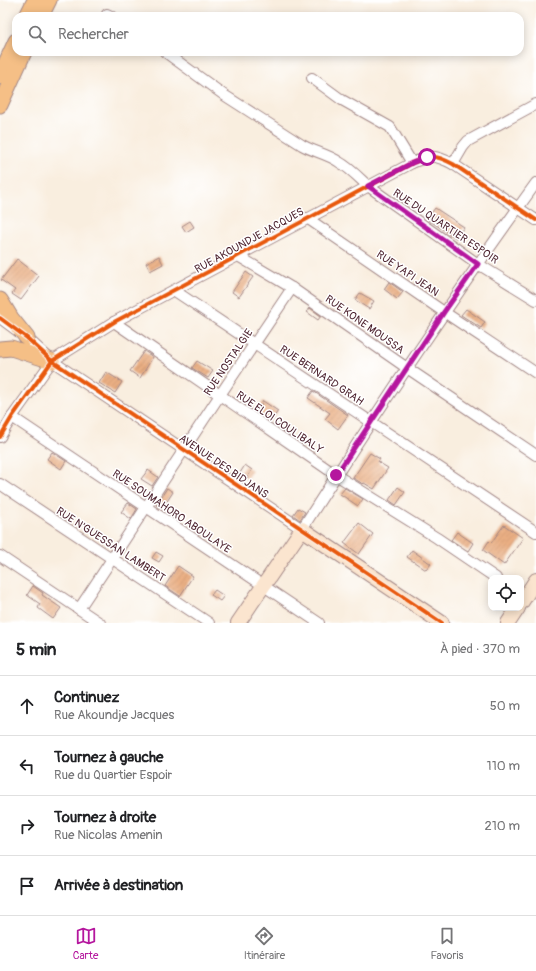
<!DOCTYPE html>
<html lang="fr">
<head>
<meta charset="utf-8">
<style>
  body { margin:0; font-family:Pangolin,sans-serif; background:#f2f2f2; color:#202124 }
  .controls { position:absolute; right:12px; bottom:12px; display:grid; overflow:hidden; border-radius:8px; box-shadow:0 2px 10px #0003 }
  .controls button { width:36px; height:36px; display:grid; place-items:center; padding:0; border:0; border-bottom:1px solid #e0e0e0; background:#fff; color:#202124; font:20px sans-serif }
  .stop { position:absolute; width:12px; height:12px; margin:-9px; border:3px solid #b5179e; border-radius:50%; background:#fff }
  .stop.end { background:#b5179e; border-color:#fff; box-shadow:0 1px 4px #0008 }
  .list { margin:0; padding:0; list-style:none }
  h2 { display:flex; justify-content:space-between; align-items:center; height:52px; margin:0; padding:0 16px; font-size:17px }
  h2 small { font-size:13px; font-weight:400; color:#757577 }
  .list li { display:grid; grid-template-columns:26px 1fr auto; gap:12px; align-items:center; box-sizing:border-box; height:60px; padding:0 16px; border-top:1px solid #e0e0e0 }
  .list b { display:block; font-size:15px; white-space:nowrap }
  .list p { margin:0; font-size:13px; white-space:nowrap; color:#757577 }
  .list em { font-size:13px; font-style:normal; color:#757577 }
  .icon { flex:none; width:22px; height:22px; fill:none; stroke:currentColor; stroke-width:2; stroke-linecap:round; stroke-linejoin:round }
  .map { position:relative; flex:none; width:536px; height:623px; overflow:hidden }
  .search { position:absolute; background:#fff; box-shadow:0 2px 10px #0003; left:12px; right:12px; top:12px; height:44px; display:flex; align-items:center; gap:10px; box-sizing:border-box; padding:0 14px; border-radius:12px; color:#757577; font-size:15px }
  .sheet { height:292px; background:#fff }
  nav { display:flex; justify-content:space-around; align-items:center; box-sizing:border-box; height:56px; border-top:1px solid #e0e0e0; background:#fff; font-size:11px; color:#757577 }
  nav a { display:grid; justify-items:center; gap:2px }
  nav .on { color:#b5179e }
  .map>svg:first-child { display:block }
  .building { fill:url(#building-hatch) }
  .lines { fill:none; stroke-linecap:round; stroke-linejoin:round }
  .street-casing { stroke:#a28685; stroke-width:12 }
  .secondary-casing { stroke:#a28685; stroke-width:16 }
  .primary-casing { stroke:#a28685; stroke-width:17 }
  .street { stroke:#fff; stroke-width:10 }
  .secondary { stroke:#fbe5cf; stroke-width:14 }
  .primary { stroke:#f5bf86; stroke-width:15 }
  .cycleway-casing { stroke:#fff; stroke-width:6 }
  .cycleway { stroke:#e8590c; stroke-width:4 }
  .route { stroke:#b5179e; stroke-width:5 }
  .labels { text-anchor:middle; stroke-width:3; stroke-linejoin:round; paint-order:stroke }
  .street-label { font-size:11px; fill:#4a1f2b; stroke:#fff }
</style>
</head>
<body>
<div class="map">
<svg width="536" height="623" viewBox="0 0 536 623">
  <defs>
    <pattern id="building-hatch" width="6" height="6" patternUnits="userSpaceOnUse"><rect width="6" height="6" fill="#eaaf83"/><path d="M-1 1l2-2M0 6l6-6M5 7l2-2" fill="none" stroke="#ca9671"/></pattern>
  </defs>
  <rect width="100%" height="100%" fill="#fff"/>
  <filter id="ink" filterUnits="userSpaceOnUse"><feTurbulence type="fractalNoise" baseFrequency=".025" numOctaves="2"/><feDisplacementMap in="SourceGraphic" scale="8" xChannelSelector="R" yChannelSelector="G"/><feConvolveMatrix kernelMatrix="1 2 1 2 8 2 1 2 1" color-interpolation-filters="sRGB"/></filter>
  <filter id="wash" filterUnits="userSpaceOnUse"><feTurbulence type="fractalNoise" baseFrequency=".012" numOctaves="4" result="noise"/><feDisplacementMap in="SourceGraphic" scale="16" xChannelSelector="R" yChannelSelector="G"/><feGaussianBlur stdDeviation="0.9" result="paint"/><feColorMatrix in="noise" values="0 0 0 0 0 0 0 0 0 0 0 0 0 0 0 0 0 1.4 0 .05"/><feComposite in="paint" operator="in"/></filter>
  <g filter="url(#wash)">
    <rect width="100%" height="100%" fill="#f9eedf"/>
    <g id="blocks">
      <g class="building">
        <polygon points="435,208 464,227 456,238 427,219"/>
        <polygon points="190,221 194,227 186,232 182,226"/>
        <polygon points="159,256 163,264 150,271 146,263"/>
        <polygon points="17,259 39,276 21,300 12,294 15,290 1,280"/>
        <polygon points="246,272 253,277 239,297 232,292"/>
        <polygon points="389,282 403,292 397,299 384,289"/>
        <polygon points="360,293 374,301 369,309 355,300"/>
        <polygon points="310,308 321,316 318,320 307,312"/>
        <polygon points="466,309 485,322 481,328 461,315"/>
        <polygon points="144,351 153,357 140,378 130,371"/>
        <polygon points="197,361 213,371 208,378 192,368"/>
        <polygon points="106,372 122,382 115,393 99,383"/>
        <polygon points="313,391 348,415 338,429 325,419 330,413 308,398"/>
        <polygon points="263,401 278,411 271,421 257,412"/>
        <polygon points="52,452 66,461 61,469 47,459"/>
        <polygon points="370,453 380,459 378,462 388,468 374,489 364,483 363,484 353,478"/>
        <polygon points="245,465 252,470 247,478 240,473"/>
        <polygon points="148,470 158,477 152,486 141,479"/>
        <polygon points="398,487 405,492 396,505 389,500"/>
        <polygon points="167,488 173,492 162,509 156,505"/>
        <polygon points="345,488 363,499 358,506 340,494"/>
        <polygon points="128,503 137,509 131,519 121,512"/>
        <polygon points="298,508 305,512 300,520 293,515"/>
        <polygon points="359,523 373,534 359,554 344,543"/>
        <polygon points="504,525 523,538 504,565 483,550 489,541 491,543"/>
        <polygon points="457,532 473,543 468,551 451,540"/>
        <polygon points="412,550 431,564 426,570 407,557"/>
        <polygon points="156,552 163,556 159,562 152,558"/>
        <polygon points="178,566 193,576 180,596 165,586"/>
        <polygon points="33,586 43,593 42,595 61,608 53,619 38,608 40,604 27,595"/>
        <polygon points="215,590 224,596 220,601 211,595"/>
      </g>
    </g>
  </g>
  <g filter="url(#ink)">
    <use href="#blocks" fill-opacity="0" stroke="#a28685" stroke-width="1"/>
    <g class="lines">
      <defs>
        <g id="street">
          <polyline points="107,14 111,16"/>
          <path d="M165 52 224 95 302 145C314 152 328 154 339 162 350 168 359 178 368 186L478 264 536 300"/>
          <polyline points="312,78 342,100 390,127 412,163"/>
          <polyline points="453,164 463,147 468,141 536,104"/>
          <polyline points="307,218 444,312 536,373"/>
          <polyline points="238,256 292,288 407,368 536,455"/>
          <polyline points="175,291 536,532"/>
          <path d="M0 318 27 338 52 361 302 529C377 411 454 296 536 183"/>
          <polyline points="114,322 336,475 437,538 496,578"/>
          <polyline points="12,417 319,623"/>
          <path d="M0 437 12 417 52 361 114 322 412 163C431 155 434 154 453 164L536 220"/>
          <polyline points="0,484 209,623"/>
          <polyline points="0,556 100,623"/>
          <polyline points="79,609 220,395 292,288"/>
        </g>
        <g id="secondary">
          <polyline points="521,603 536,580"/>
          <polyline points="238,623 302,529 442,623"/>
          <polyline points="508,623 518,608"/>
        </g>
        <g id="primary">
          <polyline points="27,16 35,0"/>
          <polyline points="41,16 49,0"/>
          <polyline points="0,76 16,41"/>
          <polyline points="0,105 24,52"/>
          <polyline points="0,300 11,318 27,338"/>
          <polyline points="0,349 11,348 52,361"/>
        </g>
      </defs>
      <use href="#street" class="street-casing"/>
      <use href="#secondary" class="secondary-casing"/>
      <use href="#primary" class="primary-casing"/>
      <use href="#street" class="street"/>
      <use href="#secondary" class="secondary"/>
      <use href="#primary" class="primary"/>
      <defs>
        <g id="cycleway">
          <polyline points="0,318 27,338 52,361 442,623"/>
          <path d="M0 437 12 417 52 361 114 322 412 163C431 155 434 154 453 164L536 220"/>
        </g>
      </defs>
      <use href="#cycleway" class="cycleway-casing"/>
      <use href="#cycleway" class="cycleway"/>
    </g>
  </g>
  <g class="lines" filter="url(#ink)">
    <polyline class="route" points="336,475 444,312 478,264 368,186 412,163 427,157"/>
  </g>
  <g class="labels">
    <g class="street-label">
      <text transform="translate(446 226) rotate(34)" y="4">RUE DU QUARTIER ESPOIR</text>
      <text transform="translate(249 240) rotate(-29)" y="4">RUE AKOUNDJE JACQUES</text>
      <text transform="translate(408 273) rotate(34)" y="4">RUE YAPI JEAN</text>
      <text transform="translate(365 324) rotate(35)" y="4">RUE KONE MOUSSA</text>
      <text transform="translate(228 362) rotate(-56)" y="4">RUE NOSTALGIE</text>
      <text transform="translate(322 375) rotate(34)" y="4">RUE BERNARD GRAH</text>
      <text transform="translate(280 422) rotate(34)" y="4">RUE ELOI COULIBALY</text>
      <text transform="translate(224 466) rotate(34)" y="4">AVENUE DES BIDJANS</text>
      <text transform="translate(172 511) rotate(34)" y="4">RUE SOUMAHORO ABOULAYE</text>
      <text transform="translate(111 544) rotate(33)" y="4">RUE N'GUESSAN LAMBERT</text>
    </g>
  </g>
</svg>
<div class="controls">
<button><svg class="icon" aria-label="locate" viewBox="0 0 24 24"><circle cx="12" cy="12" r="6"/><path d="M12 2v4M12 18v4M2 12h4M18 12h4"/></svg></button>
</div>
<div class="stop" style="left:427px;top:157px"></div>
<div class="stop end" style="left:336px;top:475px"></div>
<div class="search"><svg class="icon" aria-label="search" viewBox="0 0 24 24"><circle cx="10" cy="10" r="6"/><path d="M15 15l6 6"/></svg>Rechercher</div>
</div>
<section class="sheet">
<h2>5 min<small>À pied · 370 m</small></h2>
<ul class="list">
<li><svg class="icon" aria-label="ahead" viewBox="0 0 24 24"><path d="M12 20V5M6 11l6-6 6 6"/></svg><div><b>Continuez</b><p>Rue Akoundje Jacques</p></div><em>50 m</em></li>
<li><svg class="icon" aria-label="left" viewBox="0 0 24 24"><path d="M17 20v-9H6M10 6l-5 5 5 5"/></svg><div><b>Tournez à gauche</b><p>Rue du Quartier Espoir</p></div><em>110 m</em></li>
<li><svg class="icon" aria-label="right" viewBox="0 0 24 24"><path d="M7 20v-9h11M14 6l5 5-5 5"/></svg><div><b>Tournez à droite</b><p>Rue Nicolas Amenin</p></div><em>210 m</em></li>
<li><svg class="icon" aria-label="arrive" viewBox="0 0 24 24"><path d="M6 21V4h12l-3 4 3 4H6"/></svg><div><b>Arrivée à destination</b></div></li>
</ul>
</section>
<nav>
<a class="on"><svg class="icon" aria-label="map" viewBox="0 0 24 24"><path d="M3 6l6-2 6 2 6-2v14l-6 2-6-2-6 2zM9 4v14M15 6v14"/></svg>Carte</a>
<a><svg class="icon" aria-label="directions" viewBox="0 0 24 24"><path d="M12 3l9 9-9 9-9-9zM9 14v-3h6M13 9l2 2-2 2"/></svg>Itinéraire</a>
<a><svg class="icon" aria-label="saved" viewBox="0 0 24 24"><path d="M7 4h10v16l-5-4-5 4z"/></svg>Favoris</a>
</nav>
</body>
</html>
